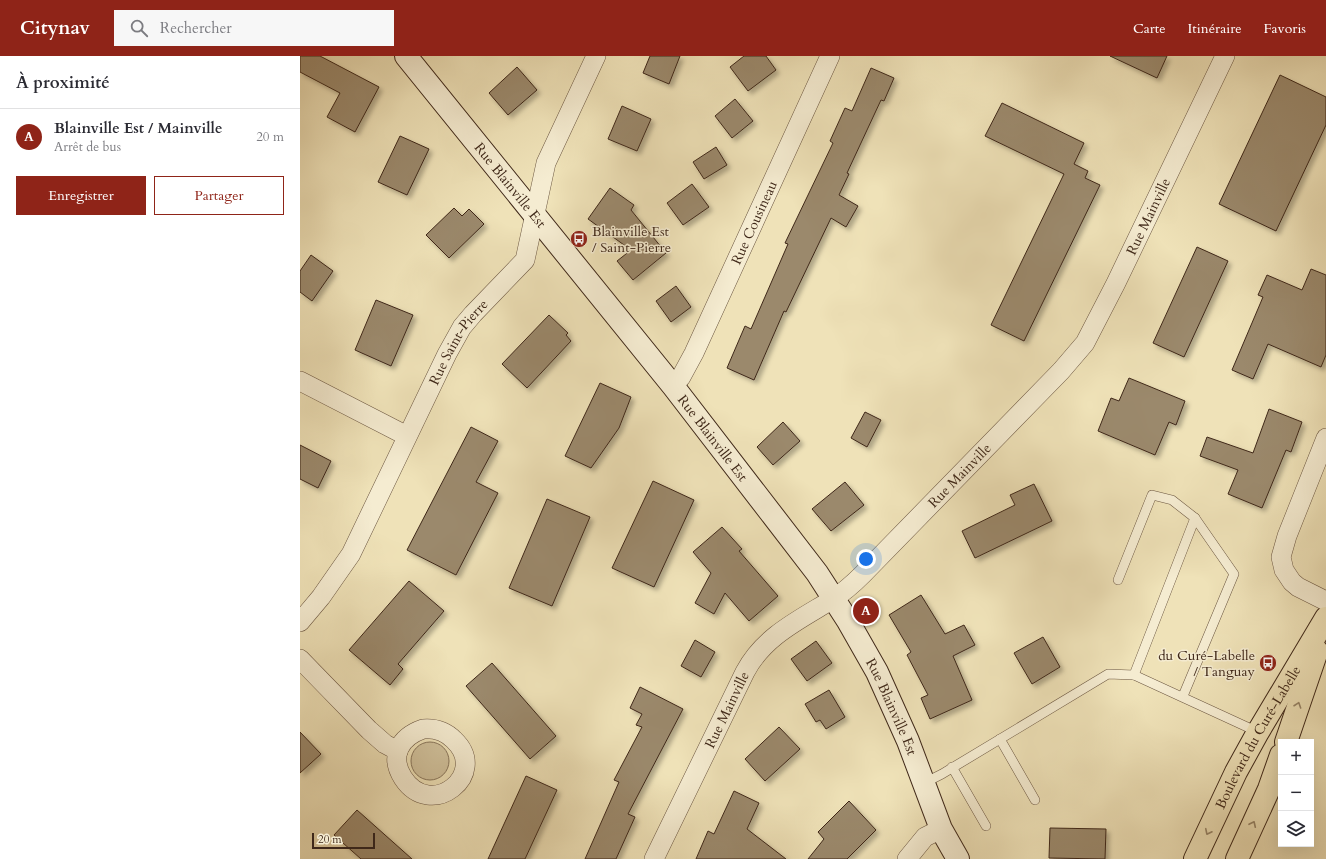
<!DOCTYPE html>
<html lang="fr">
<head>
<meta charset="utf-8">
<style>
  body { margin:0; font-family:Cardo,serif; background:#f7f7f7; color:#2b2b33 }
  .controls { position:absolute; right:12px; bottom:12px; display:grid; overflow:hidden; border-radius:0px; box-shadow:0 4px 16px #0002 }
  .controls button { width:36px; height:36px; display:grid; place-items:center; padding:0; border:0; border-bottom:1px solid #e1e1e2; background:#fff; color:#2b2b33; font:20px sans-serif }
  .scale { position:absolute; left:12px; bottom:10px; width:63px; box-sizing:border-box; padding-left:4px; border:2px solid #3f2819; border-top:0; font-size:11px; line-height:14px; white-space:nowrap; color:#3f2819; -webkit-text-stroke:3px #f5ecd1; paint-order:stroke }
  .you { position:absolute; left:566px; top:503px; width:14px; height:14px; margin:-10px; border:3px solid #fff; border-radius:50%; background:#1a73e8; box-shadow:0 0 0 6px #1a73e833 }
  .badge { display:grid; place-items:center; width:26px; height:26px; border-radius:50%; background:#8f2418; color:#fff; font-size:13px; font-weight:700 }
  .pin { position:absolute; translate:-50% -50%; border:2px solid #fff; box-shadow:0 1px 4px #0006 }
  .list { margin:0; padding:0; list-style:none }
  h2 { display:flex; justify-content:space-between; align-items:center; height:52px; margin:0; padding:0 16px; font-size:17px }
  h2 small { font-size:13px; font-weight:400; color:#7c7c81 }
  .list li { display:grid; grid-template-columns:26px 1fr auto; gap:12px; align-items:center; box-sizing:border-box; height:56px; padding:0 16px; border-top:1px solid #e1e1e2 }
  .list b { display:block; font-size:15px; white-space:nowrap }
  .list p { margin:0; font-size:13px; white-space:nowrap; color:#7c7c81 }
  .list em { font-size:13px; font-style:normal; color:#7c7c81 }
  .actions { display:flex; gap:8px; padding:12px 16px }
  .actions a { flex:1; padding:9px 0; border:1px solid #8f2418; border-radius:0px; text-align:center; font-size:14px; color:#8f2418 }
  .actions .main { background:#8f2418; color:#fff }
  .icon { flex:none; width:22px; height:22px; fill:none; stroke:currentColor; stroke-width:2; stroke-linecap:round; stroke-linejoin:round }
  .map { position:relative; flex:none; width:1026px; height:803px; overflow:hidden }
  header { display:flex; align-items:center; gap:24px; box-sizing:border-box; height:56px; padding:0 20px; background:#8f2418; color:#fff }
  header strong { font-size:19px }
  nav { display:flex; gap:22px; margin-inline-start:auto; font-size:14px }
  .search { width:280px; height:36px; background:#f7f7f7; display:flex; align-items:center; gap:10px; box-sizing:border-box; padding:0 14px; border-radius:0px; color:#7c7c81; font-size:15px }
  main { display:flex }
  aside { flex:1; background:#fff }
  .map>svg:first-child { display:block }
  .green { fill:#d1c29d; stroke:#88755b }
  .building { fill:#9b896c; stroke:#3f2819; filter:url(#shadow) }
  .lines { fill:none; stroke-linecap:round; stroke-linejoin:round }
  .lane-casing { stroke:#6b5641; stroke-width:10 }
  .street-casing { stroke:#6b5641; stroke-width:20 }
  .secondary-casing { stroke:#3f2819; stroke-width:24 }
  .primary-casing { stroke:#3f2819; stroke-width:24 }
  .lane { stroke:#f5ecd1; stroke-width:9 }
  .street { stroke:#f5ecd1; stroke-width:19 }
  .secondary { stroke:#f5ecd1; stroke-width:22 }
  .primary { stroke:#efe2b8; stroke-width:22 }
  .oneway { stroke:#978568 }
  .labels { text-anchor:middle; stroke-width:3; stroke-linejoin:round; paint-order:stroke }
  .street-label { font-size:14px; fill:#3f2819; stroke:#f5ecd1 }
  .poi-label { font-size:14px; fill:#3f2819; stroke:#f5ecd1; text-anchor:start }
</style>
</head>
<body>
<header>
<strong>Citynav</strong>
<div class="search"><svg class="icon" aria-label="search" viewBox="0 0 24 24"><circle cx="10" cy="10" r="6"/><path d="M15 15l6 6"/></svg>Rechercher</div>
<nav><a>Carte</a><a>Itinéraire</a><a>Favoris</a></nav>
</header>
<main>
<aside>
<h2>À proximité<small></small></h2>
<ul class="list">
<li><span class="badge">A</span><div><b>Blainville Est / Mainville</b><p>Arrêt de bus</p></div><em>20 m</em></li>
</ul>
<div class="actions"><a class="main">Enregistrer</a><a>Partager</a></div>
</aside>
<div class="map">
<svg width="1026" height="803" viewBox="0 0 1026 803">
  <defs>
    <filter id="shadow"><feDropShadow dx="3.5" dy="3.5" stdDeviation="2" flood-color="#0004"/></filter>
  </defs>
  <rect width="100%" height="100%" fill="#efe2b8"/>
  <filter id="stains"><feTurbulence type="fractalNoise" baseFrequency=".005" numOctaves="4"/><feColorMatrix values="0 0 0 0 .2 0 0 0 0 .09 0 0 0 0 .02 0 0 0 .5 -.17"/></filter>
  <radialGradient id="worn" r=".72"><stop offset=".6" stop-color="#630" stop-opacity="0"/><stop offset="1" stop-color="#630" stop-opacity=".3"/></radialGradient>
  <circle class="green" cx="130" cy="705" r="19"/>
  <g class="building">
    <polygon points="0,0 20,0 79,31 55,76 27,61 40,37 0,16"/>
    <polygon points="350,0 380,0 369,28 343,17"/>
    <polygon points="444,0 466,0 476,14 448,35 430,11"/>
    <polygon points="810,0 867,0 857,22"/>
    <polygon points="217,11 237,34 208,59 189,37"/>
    <polygon points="571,12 594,22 584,45 581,44 547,117 549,118 539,139 558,150 546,171 531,162 486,256 484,255 454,324 427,312 445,270 451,273 488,188 485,187 533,87 530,85 545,52 552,55"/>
    <polygon points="980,19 1026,41 1026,69 976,175 919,148"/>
    <polygon points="435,43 453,65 432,82 415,60"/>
    <polygon points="702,47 784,87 774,108 788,115 785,122 800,129 724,285 691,269 764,118 685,80"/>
    <polygon points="322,50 351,63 337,95 308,83"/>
    <polygon points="100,80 129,93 107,139 78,126"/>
    <polygon points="416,91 427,109 404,123 393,106"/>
    <polygon points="392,128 409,151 383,169 367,147"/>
    <polygon points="310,132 334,149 331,154 366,197 333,224 317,205 331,194 288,163"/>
    <polygon points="154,152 162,160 169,153 184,168 149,202 126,179"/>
    <polygon points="897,191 928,205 884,301 853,287"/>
    <polygon points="11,199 33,215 12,245 0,236 0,215"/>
    <polygon points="1011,213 1026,219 1026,299 1021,311 968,288 953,323 932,314 963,241 958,239 967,219 1002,234"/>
    <polygon points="376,230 391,251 371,266 356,245"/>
    <polygon points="76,244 113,259 91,310 55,294"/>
    <polygon points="249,259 268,277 266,279 271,285 227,332 202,308"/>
    <polygon points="829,322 885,345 876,369 869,366 855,399 798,375 811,342 819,345"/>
    <polygon points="300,327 331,341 319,372 291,412 265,400"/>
    <polygon points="969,353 1002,366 991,396 986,394 962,452 928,438 938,414 900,400 907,381 953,397"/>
    <polygon points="565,356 581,364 567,391 551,382"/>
    <polygon points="483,366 500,385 473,409 457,391"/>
    <polygon points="171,371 198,385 176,426 198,437 156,519 107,494"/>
    <polygon points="0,389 31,405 18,432 0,423"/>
    <polygon points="353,425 394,444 354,531 312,512"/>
    <polygon points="545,426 564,449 531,475 512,453"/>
    <polygon points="734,428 752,465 675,502 662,475 715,449 710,439"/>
    <polygon points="247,443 290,461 252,550 209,532"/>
    <polygon points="422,471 442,493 439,495 478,540 449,565 425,537 414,558 395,547 411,517 393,496"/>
    <polygon points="109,525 144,555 98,608 103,613 90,629 49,594"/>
    <polygon points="621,539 645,578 664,569 675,589 653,600 672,644 630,663 621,642 628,639 607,599 611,596 589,559"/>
    <polygon points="743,581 760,611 732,628 714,597"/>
    <polygon points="395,584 415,596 401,621 381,610"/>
    <polygon points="516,585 532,607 507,625 491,603"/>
    <polygon points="192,607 256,680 230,703 166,630"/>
    <polygon points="340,631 383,653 328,758 335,761 316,803 285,803 319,726 314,724 342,671 336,669 342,658 330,652"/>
    <polygon points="529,634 545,661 526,673 520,664 516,666 505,648"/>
    <polygon points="479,671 500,693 465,725 445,703"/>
    <polygon points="0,676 21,698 0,717"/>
    <polygon points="226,720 257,734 225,803 188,803"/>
    <polygon points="434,735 459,747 447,773 486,803 396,803 408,775 414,778"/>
    <polygon points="549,745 576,774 547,803 508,803 524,783 518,776"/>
    <polygon points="57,754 112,803 61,803 34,779"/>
    <polygon points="750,772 806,773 805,803 749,802"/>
  </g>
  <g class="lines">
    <defs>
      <g id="lane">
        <polyline points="818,524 852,439 872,444 895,462 834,619"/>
        <polyline points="883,640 934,518 895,462"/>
        <polyline points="700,683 735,744"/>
        <polyline points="652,711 686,770"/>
        <polyline points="624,727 642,718 808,618 834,619 958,676"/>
      </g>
      <g id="street">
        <polyline points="0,325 107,380"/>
        <path id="s1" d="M373 330 381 321 394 297 530 0"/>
        <polyline points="1026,382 987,480 981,501 984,514 992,526 998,531 1026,545"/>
        <path id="s2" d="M0 566 21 541 51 498 147 298 162 271 173 258 225 204 246 107 296 0"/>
        <polyline points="0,603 69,674 85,688 98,695"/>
        <path d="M123 673C135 672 145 675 154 684 190 718 131 765 103 722 89 700 100 681 123 673Z"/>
        <path id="s3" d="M354 803 445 616C464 580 499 564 533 543 544 536 554 527 563 518L761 315 785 287 816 227 925 0"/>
        <polyline points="607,803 625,781 641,773"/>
      </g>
      <g id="secondary">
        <path id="s4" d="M106 0 373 330 517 517 548 565 577 616 608 685 641 773 658 803"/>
      </g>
      <g id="primary">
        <polyline points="986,686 1017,595"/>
        <path id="s5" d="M895 803 936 716 958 676 1026 562"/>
        <polyline points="937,803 969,733 981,699"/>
      </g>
    </defs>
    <use href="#lane" class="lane-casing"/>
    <use href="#street" class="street-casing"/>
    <use href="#secondary" class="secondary-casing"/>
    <use href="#primary" class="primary-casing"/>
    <use href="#lane" class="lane"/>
    <use href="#street" class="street"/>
    <use href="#secondary" class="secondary"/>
    <use href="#primary" class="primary"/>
  </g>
  <defs><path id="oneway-chevron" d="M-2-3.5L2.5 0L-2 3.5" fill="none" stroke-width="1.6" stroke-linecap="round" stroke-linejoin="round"/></defs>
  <g class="oneway">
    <use href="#oneway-chevron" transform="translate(998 649) rotate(-71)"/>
    <use href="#oneway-chevron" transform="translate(953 768) rotate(-65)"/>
    <use href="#oneway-chevron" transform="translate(908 776) rotate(116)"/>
  </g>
  <defs>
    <symbol id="bus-disc" viewBox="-11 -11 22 22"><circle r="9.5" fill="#8f2418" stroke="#f5ecd1"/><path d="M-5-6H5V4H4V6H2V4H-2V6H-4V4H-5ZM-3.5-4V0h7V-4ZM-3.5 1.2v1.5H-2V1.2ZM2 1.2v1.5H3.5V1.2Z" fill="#fff"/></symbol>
  </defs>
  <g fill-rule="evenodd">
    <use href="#bus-disc" x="269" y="173" width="20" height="20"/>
    <use href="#bus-disc" x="958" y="597" width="20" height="20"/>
  </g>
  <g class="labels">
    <g class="street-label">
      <text dy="5" stroke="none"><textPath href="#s4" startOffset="166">Rue Blainville Est</textPath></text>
      <text dy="5" stroke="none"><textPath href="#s3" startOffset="825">Rue Mainville</textPath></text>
      <text dy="5" stroke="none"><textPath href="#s1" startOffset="183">Rue Cousineau</textPath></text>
      <text dy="5" stroke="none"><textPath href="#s2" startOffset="323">Rue Saint-Pierre</textPath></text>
      <text dy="5" stroke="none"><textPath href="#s4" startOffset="490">Rue Blainville Est</textPath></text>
      <text dy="5" stroke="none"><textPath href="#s3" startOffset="501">Rue Mainville</textPath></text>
      <text dy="5" stroke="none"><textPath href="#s4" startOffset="814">Rue Blainville Est</textPath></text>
      <text dy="5" stroke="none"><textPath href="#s3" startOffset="166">Rue Mainville</textPath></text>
      <text dy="5" stroke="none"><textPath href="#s5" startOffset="137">Boulevard du Curé-Labelle</textPath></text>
    </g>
    <g class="poi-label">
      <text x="292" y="180">Blainville Est<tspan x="292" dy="16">/ Saint-Pierre</tspan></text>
      <text x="955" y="604" text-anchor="end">du Curé-Labelle<tspan x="955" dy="16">/ Tanguay</tspan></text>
    </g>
  </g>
  <rect width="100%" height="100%" filter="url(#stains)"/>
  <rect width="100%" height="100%" fill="url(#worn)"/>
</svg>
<div class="controls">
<button>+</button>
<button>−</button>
<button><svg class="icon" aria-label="layers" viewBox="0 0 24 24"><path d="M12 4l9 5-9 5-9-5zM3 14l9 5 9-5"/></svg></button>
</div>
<div class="scale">20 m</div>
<div class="you"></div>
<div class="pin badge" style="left:566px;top:555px">A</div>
</div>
</main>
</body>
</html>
